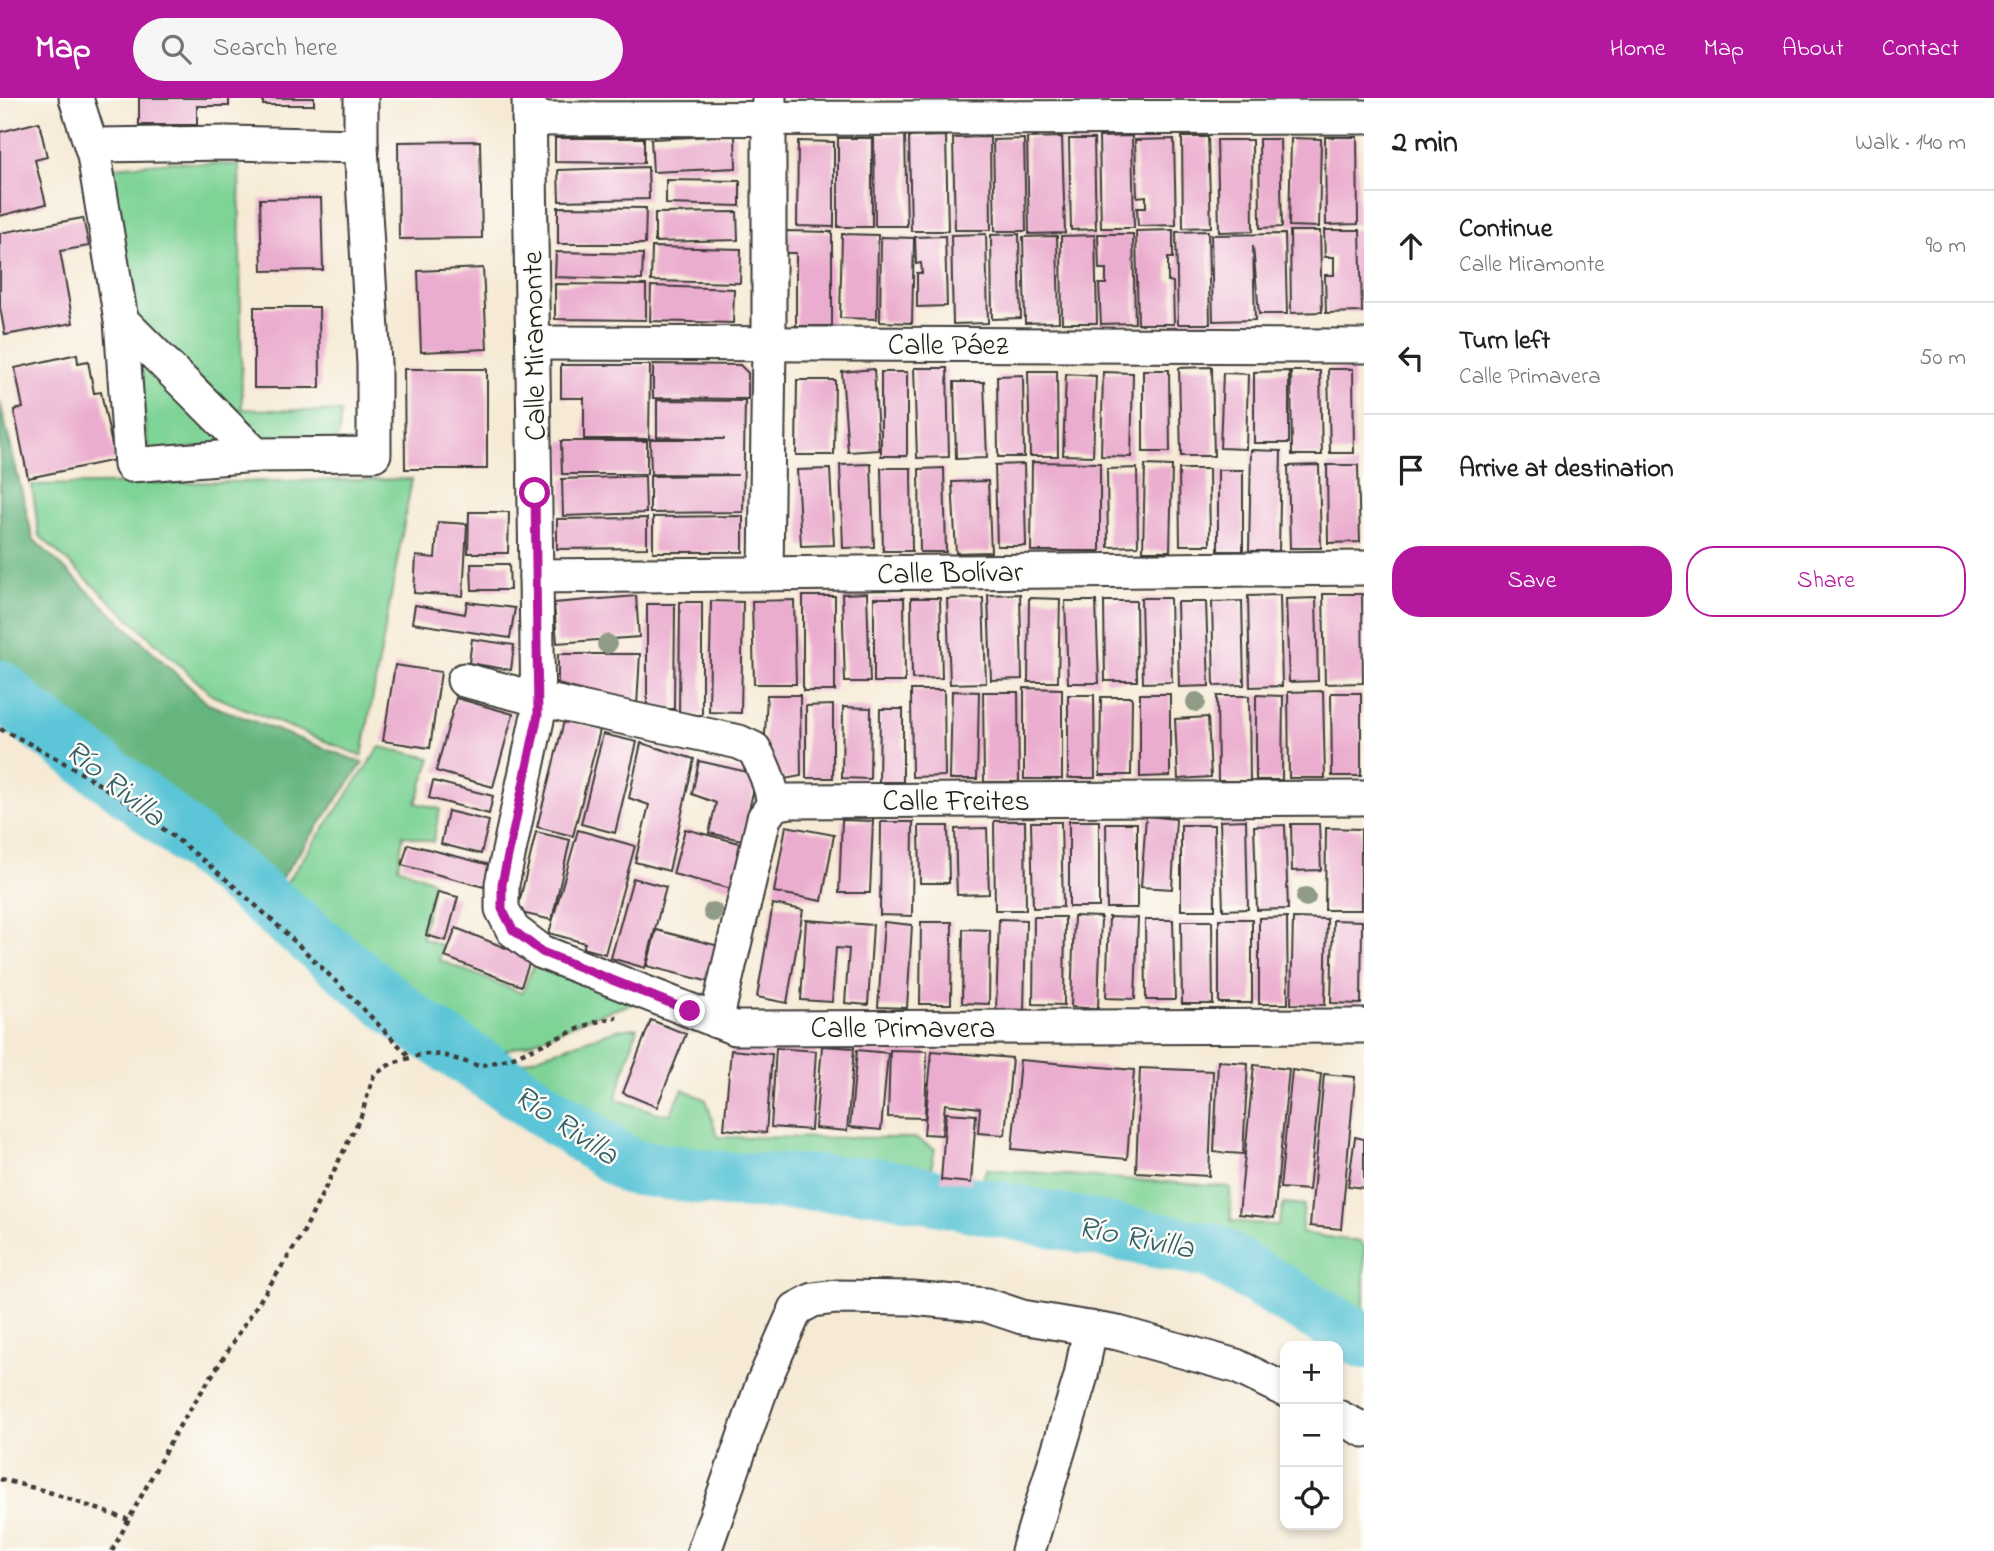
<!DOCTYPE html>
<html lang="en">
<head>
<meta charset="utf-8">
<style>
  body { margin:0; font-family:"Indie Flower",sans-serif; background:#f6f6f6; color:#222 }
  .controls { position:absolute; right:21px; bottom:21px; display:grid; overflow:hidden; border-radius:14px; box-shadow:0 4px 10px #0003 }
  .controls button { width:63px; height:63px; display:grid; place-items:center; padding:0; border:0; border-bottom:2px solid #e0e0e0; background:#fff; color:#222; font:35px sans-serif }
  .stop { position:absolute; width:21px; height:21px; margin:-16px; border:5px solid #b5179e; border-radius:50%; background:#fff }
  .stop.end { background:#b5179e; border-color:#fff; box-shadow:0 2px 7px #0008 }
  .list { margin:0; padding:0; list-style:none }
  h2 { display:flex; justify-content:space-between; align-items:center; height:91px; margin:0; padding:0 28px; font-size:30px }
  h2 small { font-size:23px; font-weight:400; color:#767676 }
  .list li { display:grid; grid-template-columns:46px 1fr auto; gap:21px; align-items:center; box-sizing:border-box; height:112px; padding:0 28px; border-top:2px solid #e0e0e0 }
  .list b { display:block; font-size:26px; white-space:nowrap }
  .list p { margin:0; font-size:23px; white-space:nowrap; color:#767676 }
  .list em { font-size:23px; font-style:normal; color:#767676 }
  .actions { display:flex; gap:14px; padding:21px 28px }
  .actions a { flex:1; padding:16px 0; border:2px solid #b5179e; border-radius:28px; text-align:center; font-size:24px; color:#b5179e }
  .actions .main { background:#b5179e; color:#fff }
  .icon { flex:none; width:38px; height:38px; fill:none; stroke:currentColor; stroke-width:2; stroke-linecap:round; stroke-linejoin:round }
  .map { position:relative; flex:none; width:1364px; height:1453px; overflow:hidden }
  header { display:flex; align-items:center; gap:42px; box-sizing:border-box; height:98px; padding:0 35px; background:#b5179e; color:#fff }
  header strong { font-size:33px }
  nav { display:flex; gap:38px; margin-inline-start:auto; font-size:24px }
  .search { width:490px; height:63px; background:#f6f6f6; display:flex; align-items:center; gap:18px; box-sizing:border-box; padding:0 24px; border-radius:38px; color:#767676; font-size:26px }
  main { display:flex }
  aside { flex:1; background:#fff }
  .map>svg:first-child { display:block }
  .green { fill:#7ed396; stroke:#4d7859; stroke-width:2 }
  .forest { fill:#66b57f; stroke:#41684e; stroke-width:2 }
  .lines { fill:none; stroke-linecap:round; stroke-linejoin:round }
  .river { stroke:#5bc5d7; stroke-width:56 }
  .building { fill:#ebadcf }
  .minor-casing { stroke:#3d3b38; stroke-width:37 }
  .path { stroke:#3d3b38; stroke-width:4.5; stroke-dasharray:5 5; stroke-linecap:butt }
  .minor { stroke:#fff; stroke-width:33 }
  .tree { fill:#919c87 }
  .route { stroke:#b5179e; stroke-width:9 }
  .labels { text-anchor:middle; stroke-width:5; stroke-linejoin:round; paint-order:stroke }
  .street-label { font-size:30px; fill:#1c1c1c; stroke:#fdfcf7 }
  .water-label { font-size:32px; font-style:italic; fill:#356067; stroke:#fdfcf7 }
</style>
</head>
<body>
<header>
<strong>Map</strong>
<div class="search"><svg class="icon" aria-label="search" viewBox="0 0 24 24"><circle cx="10" cy="10" r="6"/><path d="M15 15l6 6"/></svg>Search here</div>
<nav><a>Home</a><a>Map</a><a>About</a><a>Contact</a></nav>
</header>
<main>
<div class="map">
<svg width="1364" height="1453" viewBox="0 0 1364 1453">
  <rect width="100%" height="100%" fill="#fdfcf7"/>
  <filter id="ink" filterUnits="userSpaceOnUse"><feTurbulence type="fractalNoise" baseFrequency=".0143" numOctaves="2"/><feDisplacementMap in="SourceGraphic" scale="14" xChannelSelector="R" yChannelSelector="G"/><feConvolveMatrix kernelMatrix="1 2 1 2 8 2 1 2 1" color-interpolation-filters="sRGB"/></filter>
  <filter id="wash" filterUnits="userSpaceOnUse"><feTurbulence type="fractalNoise" baseFrequency=".00686" numOctaves="4" result="noise"/><feDisplacementMap in="SourceGraphic" scale="28" xChannelSelector="R" yChannelSelector="G"/><feGaussianBlur stdDeviation="1.57" result="paint"/><feColorMatrix in="noise" values="0 0 0 0 0 0 0 0 0 0 0 0 0 0 0 0 0 1.4 0 .05"/><feComposite in="paint" operator="in"/></filter>
  <g filter="url(#wash)">
    <rect width="100%" height="100%" fill="#f6ead5"/>
    <g class="green">
      <polygon points="172,64 239,67 242,311 341,314 339,337 332,347 254,345 129,221 107,82 114,69"/>
      <polygon points="132,244 237,346 149,354"/>
      <polygon points="412,381 362,658 213,598 39,437 32,387"/>
      <polygon points="380,649 431,660 416,705 440,711 433,744 403,737 398,769 433,783 422,840 443,848 439,862 522,895 536,861 638,904 588,920 528,946 477,960 275,801"/>
      <polygon points="637,930 616,1001 658,1015 670,1016 683,991 706,1002 718,1039 915,1040 935,1051 928,1085 977,1090 987,1071 1230,1089 1231,1123 1278,1128 1284,1105 1304,1107 1301,1135 1360,1144 1364,1148 1364,1233 1211,1145 875,1077 723,1070 630,1056 505,970 616,932"/>
    </g>
    <polygon class="forest" points="0,304 33,441 208,606 363,665 267,800 117,664 100,659 84,642 56,624 0,579"/>
    <g class="lines">
      <polyline class="river" points="0,590 25,614 143,702 412,923 630,1069 727,1082 875,1087 1212,1153 1364,1243"/>
    </g>
    <g id="blocks">
      <g class="building">
        <polygon points="139,0 229,0 229,8 197,8 197,27 139,27"/>
        <rect x="263" y="0" width="51" height="7"/>
        <polygon points="39,24 47,59 35,62 46,106 0,118 0,34"/>
        <polygon points="735,37 736,70 653,74 651,41"/>
        <polygon points="905,37 907,128 875,128 874,38"/>
        <polygon points="946,38 948,133 911,133 909,39"/>
        <polygon points="1132,38 1134,130 1101,130 1099,39"/>
        <polygon points="990,39 991,132 955,132 953,40"/>
        <polygon points="1062,39 1065,135 1029,136 1027,40"/>
        <polygon points="1182,39 1208,39 1211,129 1183,130"/>
        <polygon points="1325,39 1357,39 1358,126 1326,127"/>
        <polygon points="555,40 644,40 644,65 555,64"/>
        <rect x="838" y="40" width="34" height="89"/>
        <polygon points="1291,40 1321,41 1319,129 1289,128"/>
        <polygon points="1024,41 1026,133 995,133 993,42"/>
        <polygon points="1069,41 1094,41 1096,131 1071,132"/>
        <polygon points="1174,41 1176,127 1138,128 1137,110 1146,110 1146,98 1137,99 1135,42"/>
        <polygon points="1259,41 1280,41 1282,129 1260,130"/>
        <polygon points="1217,42 1252,42 1253,133 1219,134"/>
        <polygon points="480,43 482,140 399,141 398,44"/>
        <polygon points="798,43 834,44 834,129 797,128"/>
        <polygon points="648,69 649,101 559,103 558,72"/>
        <polygon points="666,82 740,83 740,108 666,106"/>
        <polygon points="321,100 323,172 262,173 260,101"/>
        <polygon points="558,109 646,110 645,146 558,146"/>
        <polygon points="737,114 738,142 655,144 655,115"/>
        <polygon points="83,120 89,148 60,153 73,225 5,237 0,209 0,135"/>
        <polygon points="1173,132 1173,160 1168,160 1168,183 1173,184 1174,226 1138,226 1136,133"/>
        <polygon points="1324,132 1360,132 1362,214 1326,215 1325,177 1334,177 1334,159 1325,159"/>
        <polygon points="786,133 832,134 832,228 796,228 796,155 786,155"/>
        <polygon points="1208,133 1210,226 1178,226 1176,134"/>
        <polygon points="1290,133 1320,133 1322,214 1291,215"/>
        <polygon points="842,136 878,137 877,221 840,220"/>
        <polygon points="986,136 988,225 953,226 951,137"/>
        <polygon points="1019,136 1021,220 992,221 991,137"/>
        <polygon points="1098,136 1133,136 1135,225 1101,226 1099,186 1106,186 1106,171 1099,171"/>
        <polygon points="1285,136 1287,216 1259,216 1253,148 1255,222 1213,223 1211,137"/>
        <polygon points="1095,137 1097,225 1062,225 1061,138"/>
        <polygon points="945,138 947,208 917,209 917,175 922,175 921,165 916,166 915,139"/>
        <polygon points="1057,138 1059,224 1025,225 1023,139"/>
        <polygon points="881,139 914,140 912,225 880,224"/>
        <polygon points="652,149 741,151 740,185 651,183"/>
        <polygon points="556,154 643,156 642,182 555,179"/>
        <polygon points="483,170 487,251 421,254 418,173"/>
        <polygon points="555,186 646,187 646,222 555,221"/>
        <polygon points="651,188 734,191 733,225 650,223"/>
        <polygon points="254,209 319,209 320,290 254,290"/>
        <polygon points="77,256 78,265 88,263 94,295 101,294 115,362 28,380 14,312 23,310 15,270"/>
        <polygon points="653,266 740,267 748,275 748,301 653,300"/>
        <polygon points="561,267 650,267 649,341 584,341 584,300 561,300"/>
        <polygon points="1212,269 1214,358 1181,358 1179,270"/>
        <polygon points="914,270 947,270 949,359 917,360"/>
        <polygon points="404,271 487,271 487,371 405,371"/>
        <polygon points="874,271 879,352 848,354 842,274"/>
        <polygon points="1328,271 1353,271 1354,355 1330,355"/>
        <polygon points="1143,272 1169,272 1170,354 1143,354"/>
        <polygon points="1028,273 1057,273 1058,358 1030,358"/>
        <polygon points="1289,273 1289,345 1254,345 1254,274"/>
        <polygon points="1291,273 1320,273 1322,357 1292,357"/>
        <rect x="881" y="274" width="26" height="84"/>
        <polygon points="1103,274 1133,275 1131,359 1101,358"/>
        <polygon points="1223,275 1248,276 1246,351 1220,350"/>
        <polygon points="1066,276 1096,278 1093,358 1063,357"/>
        <polygon points="1023,277 1024,359 998,359 997,278"/>
        <polygon points="797,282 835,282 834,357 796,357"/>
        <polygon points="954,284 984,284 987,360 956,361"/>
        <polygon points="657,302 745,303 743,414 650,415 650,378 738,377 651,376 650,341 725,341 657,339"/>
        <polygon points="561,343 647,343 647,376 562,376"/>
        <polygon points="1251,352 1281,353 1279,453 1249,453"/>
        <polygon points="1032,364 1100,365 1100,453 1031,453"/>
        <polygon points="871,366 874,449 843,450 840,367"/>
        <polygon points="1024,366 1026,448 997,448 995,367"/>
        <polygon points="1145,367 1172,368 1170,453 1143,453"/>
        <polygon points="1319,367 1321,450 1290,450 1288,368"/>
        <polygon points="1327,367 1358,367 1360,444 1328,445"/>
        <polygon points="881,370 911,370 912,453 883,453"/>
        <polygon points="944,370 946,454 920,454 919,371"/>
        <polygon points="1137,370 1138,448 1108,449 1107,371"/>
        <polygon points="830,371 834,447 801,448 797,372"/>
        <polygon points="1179,371 1209,371 1210,447 1180,447"/>
        <rect x="1218" y="372" width="25" height="81"/>
        <polygon points="645,378 646,415 563,418 562,381"/>
        <polygon points="988,383 991,454 956,455 952,384"/>
        <polygon points="469,414 509,414 508,455 468,455"/>
        <polygon points="743,418 743,454 653,454 653,419"/>
        <polygon points="647,420 647,450 557,451 557,421"/>
        <polygon points="438,424 467,426 463,498 414,495 416,458 435,460"/>
        <polygon points="471,466 509,466 510,492 472,492"/>
        <polygon points="867,495 870,584 845,584 842,496"/>
        <polygon points="1020,496 1022,581 991,582 988,497"/>
        <polygon points="1323,496 1362,496 1363,585 1325,586"/>
        <polygon points="1280,497 1282,588 1250,589 1248,498"/>
        <polygon points="636,498 639,539 557,545 554,505"/>
        <rect x="803" y="498" width="32" height="95"/>
        <polygon points="874,500 904,500 905,584 874,584"/>
        <polygon points="911,500 940,500 942,580 912,581"/>
        <polygon points="983,500 986,585 950,586 947,501"/>
        <polygon points="1029,500 1060,501 1058,584 1028,584"/>
        <polygon points="1141,500 1170,500 1172,584 1143,585"/>
        <polygon points="1316,500 1318,583 1289,584 1286,501"/>
        <polygon points="794,502 796,586 754,586 752,503"/>
        <polygon points="711,503 743,504 741,615 709,614"/>
        <polygon points="1065,503 1096,503 1099,585 1068,585"/>
        <polygon points="1104,503 1136,503 1137,583 1105,583"/>
        <polygon points="1242,503 1244,587 1214,588 1212,504"/>
        <polygon points="467,504 515,510 510,540 412,525 415,507 465,516"/>
        <polygon points="680,504 702,504 702,617 679,617"/>
        <polygon points="1177,504 1206,504 1209,588 1179,589"/>
        <polygon points="647,506 675,506 674,611 647,611"/>
        <polygon points="472,541 514,547 511,572 469,565"/>
        <polygon points="558,556 640,556 637,608 558,586"/>
        <polygon points="395,567 441,574 430,650 383,643"/>
        <polygon points="1024,590 1062,591 1062,681 1024,681"/>
        <polygon points="911,592 944,592 945,678 912,679"/>
        <polygon points="952,593 979,594 977,681 950,681"/>
        <polygon points="1323,593 1325,680 1289,680 1288,594"/>
        <polygon points="983,594 1018,594 1019,684 984,684"/>
        <polygon points="1331,595 1361,595 1361,678 1332,678"/>
        <polygon points="1140,596 1170,596 1170,678 1140,679"/>
        <polygon points="767,597 800,597 801,678 779,682 764,657"/>
        <polygon points="1068,597 1094,597 1095,680 1068,680"/>
        <polygon points="1256,597 1283,598 1282,682 1256,682"/>
        <polygon points="1217,598 1249,598 1250,683 1218,683"/>
        <polygon points="1101,599 1132,599 1131,677 1100,677"/>
        <polygon points="456,600 513,616 493,689 436,673"/>
        <polygon points="833,607 833,680 806,680 806,608"/>
        <polygon points="843,609 871,610 870,681 842,680"/>
        <polygon points="880,611 903,611 903,684 879,684"/>
        <polygon points="1208,619 1211,679 1178,681 1175,621"/>
        <polygon points="564,623 600,632 573,738 537,729"/>
        <polygon points="603,636 637,644 615,735 581,726"/>
        <polygon points="641,645 694,661 669,773 635,764 649,707 629,700"/>
        <polygon points="699,663 743,673 751,678 755,686 742,742 709,735 716,705 692,696"/>
        <polygon points="433,683 493,698 489,716 429,700"/>
        <polygon points="448,713 489,723 481,756 441,746"/>
        <polygon points="1146,718 1176,721 1172,791 1141,789"/>
        <polygon points="842,722 873,723 870,795 839,795"/>
        <polygon points="1246,722 1248,811 1223,812 1220,723"/>
        <polygon points="994,723 1025,723 1026,812 995,812"/>
        <rect x="1069" y="723" width="30" height="86"/>
        <polygon points="881,724 913,724 912,818 880,817"/>
        <polygon points="1031,724 1061,724 1063,809 1033,810"/>
        <polygon points="1106,725 1137,725 1137,810 1107,810"/>
        <polygon points="1291,726 1319,726 1321,772 1292,773"/>
        <polygon points="1181,727 1214,727 1215,812 1181,812"/>
        <polygon points="1285,727 1288,811 1257,812 1254,728"/>
        <polygon points="786,728 834,737 822,803 774,794"/>
        <polygon points="919,728 948,728 949,785 920,785"/>
        <polygon points="987,730 989,796 957,797 955,731"/>
        <polygon points="1326,730 1361,731 1361,812 1325,812"/>
        <polygon points="685,731 747,747 736,792 673,776"/>
        <polygon points="578,732 635,748 605,856 583,850 585,845 549,835"/>
        <polygon points="536,734 570,742 552,822 517,814"/>
        <polygon points="408,746 490,767 484,789 402,767"/>
        <polygon points="633,780 666,789 645,870 611,860"/>
        <polygon points="438,794 458,799 446,843 426,837"/>
        <polygon points="773,806 803,812 787,905 757,899"/>
        <polygon points="1074,818 1101,819 1098,911 1071,909"/>
        <polygon points="1034,819 1065,819 1064,907 1033,906"/>
        <polygon points="1109,819 1138,820 1135,901 1106,900"/>
        <polygon points="1287,819 1288,906 1259,906 1259,820"/>
        <polygon points="1293,820 1327,821 1325,907 1291,906"/>
        <polygon points="999,821 1026,822 1024,914 996,913"/>
        <rect x="1219" y="821" width="33" height="84"/>
        <polygon points="806,822 873,827 868,907 845,905 849,851 836,850 832,904 801,902"/>
        <polygon points="1145,822 1173,822 1175,902 1146,902"/>
        <polygon points="1333,822 1362,823 1361,906 1331,905"/>
        <polygon points="1181,823 1212,823 1213,906 1182,906"/>
        <polygon points="884,824 912,827 907,910 878,909"/>
        <polygon points="921,824 952,824 951,906 920,906"/>
        <polygon points="456,830 531,860 521,888 445,859"/>
        <polygon points="963,831 990,832 989,906 962,905"/>
        <polygon points="656,832 719,848 710,884 647,868"/>
        <polygon points="651,922 686,936 657,1009 623,995"/>
        <polygon points="822,948 854,950 847,1033 815,1030"/>
        <polygon points="776,950 816,953 811,1032 771,1029"/>
        <polygon points="731,952 772,956 766,1035 724,1031"/>
        <polygon points="857,952 888,955 881,1032 850,1029"/>
        <polygon points="890,952 927,953 925,1020 888,1019"/>
        <polygon points="932,953 1012,960 1005,1037 978,1035 980,1010 945,1006 942,1037 924,1036"/>
        <polygon points="1020,962 1134,972 1127,1061 1012,1051"/>
        <polygon points="1218,963 1248,965 1243,1056 1214,1054"/>
        <polygon points="1254,967 1289,971 1274,1120 1239,1116"/>
        <polygon points="1140,970 1213,973 1209,1078 1136,1074"/>
        <polygon points="1292,972 1321,976 1309,1092 1280,1090"/>
        <polygon points="1324,976 1355,979 1341,1131 1310,1128"/>
        <polygon points="946,1015 976,1017 971,1085 941,1082"/>
        <polygon points="1355,1039 1364,1041 1364,1090 1348,1088"/>
      </g>
    </g>
  </g>
  <g filter="url(#ink)">
    <use href="#blocks" fill-opacity="0" stroke="#3d3b38" stroke-width="2"/>
    <g class="lines">
      <defs>
        <g id="minor">
          <polyline points="76,0 94,57 121,222 131,367 256,357 374,356 374,266 361,48 361,0"/>
          <polyline points="529,0 538,617 502,786 502,811 513,832 542,854 735,930 1364,928"/>
          <polyline points="529,21 1364,19"/>
          <polyline points="99,47 227,45 361,48"/>
          <polyline points="121,222 256,357"/>
          <polyline points="533,245 1364,248"/>
          <polyline points="766,476 769,246 769,0"/>
          <polyline points="536,478 1364,470"/>
          <path d="M464 582 538 601 739 644 754 651C764 669 771 685 774 706"/>
          <polyline points="716,923 764,720 774,706 790,703 1364,700"/>
          <polyline points="1338,1319 1364,1332"/>
          <polyline points="704,1453 763,1285 796,1211 813,1202 836,1199 912,1200 986,1207 1022,1219 1118,1235 1236,1268 1285,1292"/>
          <polyline points="1028,1453 1081,1278 1090,1230"/>
        </g>
      </defs>
      <use href="#minor" class="minor-casing"/>
      <g class="path">
        <path d="M0 631C164 709 286 831 411 960"/>
        <polyline points="0,1381 46,1393 129,1422"/>
        <polyline points="112,1453 175,1335 302,1137 361,1018 374,977 392,965 423,956 443,957 479,968 496,964 511,960 592,925 617,919"/>
      </g>
      <use href="#minor" class="minor"/>
    </g>
    <g class="tree">
      <circle cx="607" cy="546" r="10"/>
      <circle cx="1196" cy="604" r="10"/>
      <circle cx="1306" cy="799" r="10"/>
      <circle cx="713" cy="814" r="10"/>
    </g>
  </g>
  <g class="lines" filter="url(#ink)">
    <polyline class="route" points="535,395 538,617 502,786 502,811 513,832 542,854 690,913"/>
  </g>
  <g class="labels">
    <g class="street-label">
      <text x="948" y="256">Calle Páez</text>
      <text transform="translate(533 248) rotate(-91)" y="10">Calle Miramonte</text>
      <text transform="translate(950 474) rotate(-1)" y="10">Calle Bolívar</text>
      <text x="956" y="712">Calle Freites</text>
      <text x="903" y="939">Calle Primavera</text>
    </g>
    <g class="water-label">
      <text transform="translate(116 684) rotate(39)" y="11">Río Rivilla</text>
      <text transform="translate(567 1026) rotate(34)" y="11">Río Rivilla</text>
      <text transform="translate(1136 1138) rotate(11)" y="11">Río Rivilla</text>
    </g>
  </g>
</svg>
<div class="controls">
<button>+</button>
<button>−</button>
<button><svg class="icon" aria-label="locate" viewBox="0 0 24 24"><circle cx="12" cy="12" r="6"/><path d="M12 2v4M12 18v4M2 12h4M18 12h4"/></svg></button>
</div>
<div class="stop" style="left:535px;top:395px"></div>
<div class="stop end" style="left:690px;top:913px"></div>
</div>
<aside>
<h2>2 min<small>Walk · 140 m</small></h2>
<ul class="list">
<li><svg class="icon" aria-label="ahead" viewBox="0 0 24 24"><path d="M12 20V5M6 11l6-6 6 6"/></svg><div><b>Continue</b><p>Calle Miramonte</p></div><em>90 m</em></li>
<li><svg class="icon" aria-label="left" viewBox="0 0 24 24"><path d="M17 20v-9H6M10 6l-5 5 5 5"/></svg><div><b>Turn left</b><p>Calle Primavera</p></div><em>50 m</em></li>
<li><svg class="icon" aria-label="arrive" viewBox="0 0 24 24"><path d="M6 21V4h12l-3 4 3 4H6"/></svg><div><b>Arrive at destination</b></div></li>
</ul>
<div class="actions"><a class="main">Save</a><a>Share</a></div>
</aside>
</main>
</body>
</html>
